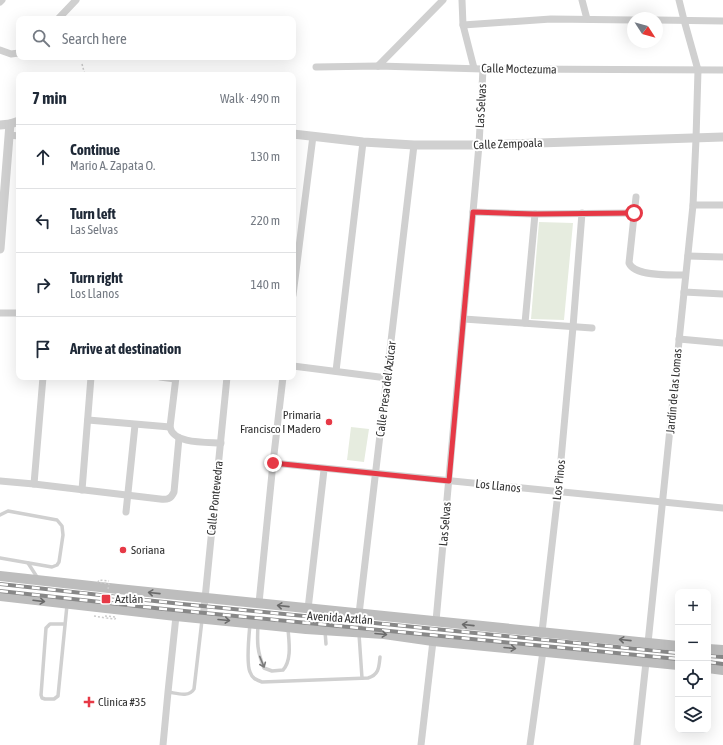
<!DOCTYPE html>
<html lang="en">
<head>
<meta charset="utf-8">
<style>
  body { margin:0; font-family:"Asap Condensed",sans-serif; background:#f6f6f7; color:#1f2937 }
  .controls { position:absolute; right:12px; bottom:12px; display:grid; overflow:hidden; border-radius:8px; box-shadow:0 4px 16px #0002 }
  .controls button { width:36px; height:36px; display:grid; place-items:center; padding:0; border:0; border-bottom:1px solid #e0e1e3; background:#fff; color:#1f2937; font:20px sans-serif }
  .compass { position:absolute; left:627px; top:12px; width:36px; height:36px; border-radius:50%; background:#fff; box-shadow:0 4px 16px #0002; rotate:126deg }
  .stop { position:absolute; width:12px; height:12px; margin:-9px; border:3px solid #e63946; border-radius:50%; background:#fff }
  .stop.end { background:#e63946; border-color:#fff; box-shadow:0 1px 4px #0008 }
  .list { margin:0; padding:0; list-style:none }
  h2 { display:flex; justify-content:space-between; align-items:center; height:52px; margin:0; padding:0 16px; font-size:17px }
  h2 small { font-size:13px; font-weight:400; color:#747a83 }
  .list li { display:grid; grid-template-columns:26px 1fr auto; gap:12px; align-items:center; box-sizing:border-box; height:64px; padding:0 16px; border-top:1px solid #e0e1e3 }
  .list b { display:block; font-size:15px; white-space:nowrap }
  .list p { margin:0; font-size:13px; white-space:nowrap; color:#747a83 }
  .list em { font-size:13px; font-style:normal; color:#747a83 }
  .icon { flex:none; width:22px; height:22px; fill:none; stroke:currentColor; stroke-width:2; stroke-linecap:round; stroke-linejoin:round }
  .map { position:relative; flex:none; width:723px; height:745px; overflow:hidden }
  .search { position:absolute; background:#fff; box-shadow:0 4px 16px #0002; left:16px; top:16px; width:280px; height:44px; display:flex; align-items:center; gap:10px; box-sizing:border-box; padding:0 14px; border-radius:8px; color:#747a83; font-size:15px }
  .panel { position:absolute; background:#fff; box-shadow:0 4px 16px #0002; left:16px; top:72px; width:280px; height:308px; border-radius:8px }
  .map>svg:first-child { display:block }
  .green { fill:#e6ecdf }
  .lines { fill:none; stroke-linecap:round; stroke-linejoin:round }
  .path { stroke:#cdcdcd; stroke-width:1.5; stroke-dasharray:2 2; stroke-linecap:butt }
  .service { stroke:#d0d0d0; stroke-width:3.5 }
  .minor { stroke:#d0d0d0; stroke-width:7 }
  .tertiary { stroke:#d0d0d0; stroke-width:9 }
  .secondary { stroke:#bdbdbd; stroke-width:10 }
  .rail-casing { stroke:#888; stroke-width:4 }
  .rail { stroke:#fff; stroke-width:2.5; stroke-dasharray:8; stroke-linecap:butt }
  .path-bridge { stroke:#cdcdcd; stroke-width:1.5; stroke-dasharray:2 2; stroke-linecap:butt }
  .oneway { stroke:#6a6a6a }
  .oneway2 { stroke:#7a7a7a }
  .route { stroke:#e63946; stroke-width:5 }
  .poi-dot { fill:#e63946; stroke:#fff; stroke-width:1.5 }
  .labels { text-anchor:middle; stroke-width:4; stroke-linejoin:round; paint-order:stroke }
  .street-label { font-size:12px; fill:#333; stroke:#fff }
  .poi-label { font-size:12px; fill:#333; stroke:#fff; text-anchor:start }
</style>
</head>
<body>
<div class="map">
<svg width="723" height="745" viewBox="0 0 723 745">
  <rect width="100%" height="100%" fill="#fff"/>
  <g class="green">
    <polygon points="539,222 573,223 564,320 531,319"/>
    <polygon points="351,427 369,429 364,462 347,460"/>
  </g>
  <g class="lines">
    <g class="path">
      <polyline points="82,64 85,75"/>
      <polyline points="94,616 106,618"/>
    </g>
    <g class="service">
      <polyline points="0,515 8,511 57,520 62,526 63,535 59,562 57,565 52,567 0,558"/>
      <polyline points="28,563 37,577"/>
      <polyline points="65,624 50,624 46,628 41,695 42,698 45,699 54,699 58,696 67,605"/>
      <path d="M250 624C249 635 246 663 250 672 252 678 256 680 262 682L368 678C379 675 379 667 380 657"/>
      <path d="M258 624C257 643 257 651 264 668L272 671 283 670C292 660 289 642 288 629"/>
      <polyline points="325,631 326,644"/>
      <polyline points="359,634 362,678"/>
      <path d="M168 692C176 693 189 698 194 689L202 620"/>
    </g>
    <g class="minor">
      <polyline points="462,0 463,25 474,68"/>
      <polyline points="582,0 587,19"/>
      <polyline points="0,2 2,0"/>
      <polyline points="58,19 76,0"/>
      <polyline points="657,20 723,21"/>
      <polyline points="463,25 551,19 633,20"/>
      <polyline points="0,50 11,54 19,53"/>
      <polyline points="378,66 443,0"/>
      <polyline points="316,67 378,66 483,69 723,70"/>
      <polyline points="9,135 19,136"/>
      <path d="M636 197 629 263C635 277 672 275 685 275"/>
      <polyline points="693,205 723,205"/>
      <polyline points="473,212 535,214 634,213"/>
      <polyline points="688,256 723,257"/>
      <polyline points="684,292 723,294"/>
      <polyline points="293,295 313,136"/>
      <polyline points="0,313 19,313"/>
      <polyline points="464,319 592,328"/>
      <polyline points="525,323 535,214"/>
      <polyline points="679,339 723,343"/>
      <polyline points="293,366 387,378"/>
      <polyline points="336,371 363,142"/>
      <polyline points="160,377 175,379"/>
      <path d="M176 377 170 427C173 444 207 442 221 443"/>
      <polyline points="88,420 170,427"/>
      <polyline points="273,463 723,508"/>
      <path d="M0 481 34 484 160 499C167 500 171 499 174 492L179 438"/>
      <polyline points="34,484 43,377"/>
      <polyline points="82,490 91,377"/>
      <polyline points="126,512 135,425"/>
      <polyline points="259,603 273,463 283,377"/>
      <polyline points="308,609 324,470"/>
      <polyline points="203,619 227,377"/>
      <polyline points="436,621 473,212 479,145 483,69"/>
      <polyline points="542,632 558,493 573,327 582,213"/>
      <polyline points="359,633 359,614 414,145"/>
      <polyline points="648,643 693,205 696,139 698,70 684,20 679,0"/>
      <polyline points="163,745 168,692 176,616"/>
      <polyline points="421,745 433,641"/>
      <polyline points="530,745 543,651"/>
      <polyline points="637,745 646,662"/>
    </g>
    <g class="tertiary">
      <polyline points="0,125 10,124 19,121"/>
      <polyline points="293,134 363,142 414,145 479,145 723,137"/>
      <polyline points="0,249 10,124"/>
    </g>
    <g class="secondary">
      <polyline points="0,576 118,589 678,646"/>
      <polyline points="0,596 176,616 306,629 384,634 433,641 678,665"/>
      <polyline points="708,649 723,650"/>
      <polyline points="708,668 723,670"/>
    </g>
    <defs>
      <g id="rail">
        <polyline points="0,584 182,604 678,653"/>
        <polyline points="0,591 164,609 678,659"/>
        <polyline points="708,656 723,657"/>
        <polyline points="708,662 723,664"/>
      </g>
    </defs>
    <use href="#rail" class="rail-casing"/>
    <use href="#rail" class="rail"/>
    <g class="path-bridge">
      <polyline points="108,589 109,584 98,582 99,580 109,581"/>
      <polyline points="105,616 116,617 115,619 106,618"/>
    </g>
  </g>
  <defs><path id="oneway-shaft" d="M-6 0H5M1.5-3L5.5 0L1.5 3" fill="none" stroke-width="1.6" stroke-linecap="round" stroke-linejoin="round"/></defs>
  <g class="oneway">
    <use href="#oneway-shaft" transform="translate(154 593) rotate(-174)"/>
    <use href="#oneway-shaft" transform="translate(39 601) rotate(7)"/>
    <use href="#oneway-shaft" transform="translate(283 606) rotate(-174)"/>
    <use href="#oneway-shaft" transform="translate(224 620) rotate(5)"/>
    <use href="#oneway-shaft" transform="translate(468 625) rotate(-174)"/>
    <use href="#oneway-shaft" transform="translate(381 634) rotate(5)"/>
    <use href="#oneway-shaft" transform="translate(625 640) rotate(-174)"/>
    <use href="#oneway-shaft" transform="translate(510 648) rotate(5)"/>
  </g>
  <use class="oneway2" href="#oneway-shaft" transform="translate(262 662) rotate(68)"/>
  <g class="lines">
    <polyline class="route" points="273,463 449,481 473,212 535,214 634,213"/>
  </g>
  <g class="poi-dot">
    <circle cx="329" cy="422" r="4"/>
    <circle cx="123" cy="550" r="4"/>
    <rect x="101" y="594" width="10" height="10" rx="2"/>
    <path d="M87 696h4v4h4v4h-4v4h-4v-4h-4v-4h4z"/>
  </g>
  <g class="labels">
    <g class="street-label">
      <text transform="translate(519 69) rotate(1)" y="4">Calle Moctezuma</text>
      <text transform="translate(481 106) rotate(-87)" y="4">Las Selvas</text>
      <text transform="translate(508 144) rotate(-2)" y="4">Calle Zempoala</text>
      <text transform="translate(386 389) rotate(-83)" y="4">Calle Presa del Azúcar</text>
      <text transform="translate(674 391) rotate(-85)" y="4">Jardín de las Lomas</text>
      <text transform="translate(559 480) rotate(-84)" y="4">Los Pinos</text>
      <text transform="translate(498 486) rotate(6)" y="4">Los Llanos</text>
      <text transform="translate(215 498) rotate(-84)" y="4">Calle Pontevedra</text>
      <text transform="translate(445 524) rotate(-85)" y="4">Las Selvas</text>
      <text transform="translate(340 618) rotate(4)" y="4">Avenida Aztlán</text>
    </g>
    <g class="poi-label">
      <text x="321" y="419" text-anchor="end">Primaria<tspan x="321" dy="14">Francisco I Madero</tspan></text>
      <text x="131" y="554">Soriana</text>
      <text x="115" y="603">Aztlán</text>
      <text x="98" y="706">Clinica #35</text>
    </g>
  </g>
</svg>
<div class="controls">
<button>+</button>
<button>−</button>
<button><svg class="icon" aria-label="locate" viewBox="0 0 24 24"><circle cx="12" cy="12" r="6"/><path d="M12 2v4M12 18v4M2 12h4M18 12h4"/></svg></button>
<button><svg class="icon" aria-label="layers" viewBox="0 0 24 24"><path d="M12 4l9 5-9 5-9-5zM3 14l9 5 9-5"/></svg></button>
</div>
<svg class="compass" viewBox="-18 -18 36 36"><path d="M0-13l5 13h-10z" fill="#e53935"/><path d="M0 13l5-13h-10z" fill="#747a83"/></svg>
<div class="stop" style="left:634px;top:213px"></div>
<div class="stop end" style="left:273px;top:463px"></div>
<div class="search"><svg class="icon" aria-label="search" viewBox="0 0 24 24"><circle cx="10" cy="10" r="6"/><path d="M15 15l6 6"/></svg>Search here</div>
<section class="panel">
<h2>7 min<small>Walk · 490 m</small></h2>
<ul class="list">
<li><svg class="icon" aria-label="ahead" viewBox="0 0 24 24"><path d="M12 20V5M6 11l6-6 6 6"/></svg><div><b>Continue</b><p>Mario A. Zapata O.</p></div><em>130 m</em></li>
<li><svg class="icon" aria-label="left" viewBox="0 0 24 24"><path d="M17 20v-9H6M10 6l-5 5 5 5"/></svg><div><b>Turn left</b><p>Las Selvas</p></div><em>220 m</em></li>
<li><svg class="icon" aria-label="right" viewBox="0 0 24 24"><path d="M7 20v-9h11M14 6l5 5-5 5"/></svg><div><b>Turn right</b><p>Los Llanos</p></div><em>140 m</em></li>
<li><svg class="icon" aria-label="arrive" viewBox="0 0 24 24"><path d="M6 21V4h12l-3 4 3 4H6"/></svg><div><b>Arrive at destination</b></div></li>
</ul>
</section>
</div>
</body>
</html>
